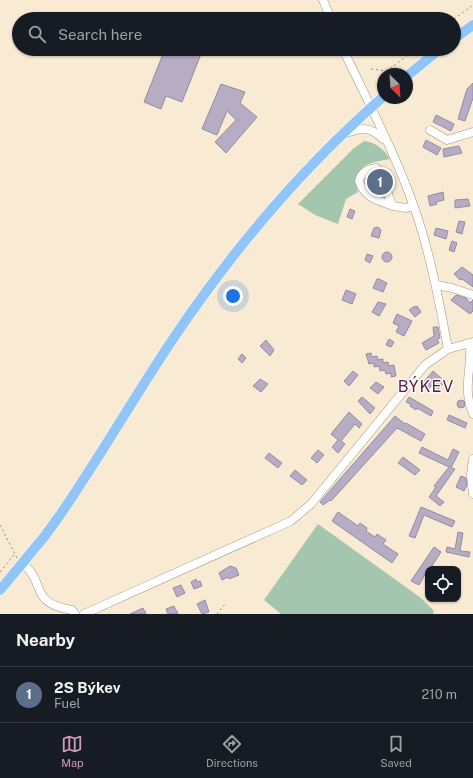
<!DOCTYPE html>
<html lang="en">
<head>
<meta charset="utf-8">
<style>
  body { margin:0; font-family:"Public Sans",sans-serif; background:#242831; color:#f1f3f6 }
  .controls { position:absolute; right:12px; bottom:12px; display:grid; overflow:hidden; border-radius:8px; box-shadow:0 1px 3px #0004 }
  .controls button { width:36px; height:36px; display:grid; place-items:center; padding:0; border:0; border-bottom:1px solid #363941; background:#171b24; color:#f1f3f6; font:20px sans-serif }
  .compass { position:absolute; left:377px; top:68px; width:36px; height:36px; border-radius:50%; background:#171b24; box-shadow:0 1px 3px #0004; rotate:155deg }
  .you { position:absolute; left:233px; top:296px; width:14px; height:14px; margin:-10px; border:3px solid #fff; border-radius:50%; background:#1a73e8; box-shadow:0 0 0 6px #1a73e833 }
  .badge { display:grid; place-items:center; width:26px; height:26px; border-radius:50%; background:#d099c0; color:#fff; font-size:13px; font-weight:700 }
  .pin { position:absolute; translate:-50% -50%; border:2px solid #fff; box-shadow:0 1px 4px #0006 }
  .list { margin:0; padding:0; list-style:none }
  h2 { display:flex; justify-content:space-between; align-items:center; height:52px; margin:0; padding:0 16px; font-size:17px }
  h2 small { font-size:13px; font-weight:400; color:#9ea1a6 }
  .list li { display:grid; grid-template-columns:26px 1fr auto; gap:12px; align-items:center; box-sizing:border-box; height:56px; padding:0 16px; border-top:1px solid #363941 }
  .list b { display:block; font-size:15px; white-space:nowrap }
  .list p { margin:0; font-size:13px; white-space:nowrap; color:#9ea1a6 }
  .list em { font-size:13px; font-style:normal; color:#9ea1a6 }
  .icon { flex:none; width:22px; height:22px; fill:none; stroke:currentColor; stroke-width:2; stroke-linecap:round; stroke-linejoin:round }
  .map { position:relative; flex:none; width:473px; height:614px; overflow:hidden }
  .search { position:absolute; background:#171b24; box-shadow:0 1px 3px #0004; left:12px; right:12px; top:12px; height:44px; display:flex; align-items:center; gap:10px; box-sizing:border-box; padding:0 14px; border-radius:22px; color:#9ea1a6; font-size:15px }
  .sheet { height:108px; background:#171b24 }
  nav { display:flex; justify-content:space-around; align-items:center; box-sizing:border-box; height:56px; border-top:1px solid #363941; background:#171b24; font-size:11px; color:#9ea1a6 }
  nav a { display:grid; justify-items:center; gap:2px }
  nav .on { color:#d099c0 }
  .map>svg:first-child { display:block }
  .green { fill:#a5c6ae }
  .building { fill:#b6acc4; stroke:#958ca3 }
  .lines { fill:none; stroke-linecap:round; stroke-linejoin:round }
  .minor-casing { stroke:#a49680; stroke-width:9 }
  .major-casing { stroke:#fff; stroke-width:11 }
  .path { stroke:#908676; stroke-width:1; stroke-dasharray:2 3; stroke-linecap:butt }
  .minor { stroke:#fff; stroke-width:8 }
  .major { stroke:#92c5f7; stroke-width:10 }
  .labels { text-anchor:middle; stroke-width:3; stroke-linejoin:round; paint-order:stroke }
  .quarter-label { font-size:16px; letter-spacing:1px; fill:#571c42; stroke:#fdfaf5 }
</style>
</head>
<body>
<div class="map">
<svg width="473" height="614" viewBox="0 0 473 614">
  <rect width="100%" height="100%" fill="#f9ebd3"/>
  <g class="green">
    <path d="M364 141C375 142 384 149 390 159 368 163 352 165 358 192L346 199 338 224 315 215 298 204 353 149Z"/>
    <polygon points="318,524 421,598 434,611 433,614 281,614 264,600"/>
  </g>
  <g class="building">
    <polygon points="165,49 178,49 183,51 184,49 203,49 182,102 166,96 161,109 144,102"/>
    <polygon points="473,83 473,98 465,121 458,119 467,89"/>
    <polygon points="221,84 245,92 240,103 257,117 226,153 215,142 236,120 227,111 217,135 202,129"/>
    <polygon points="436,115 454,124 451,131 433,122"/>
    <polygon points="426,140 441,148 437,155 423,147"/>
    <polygon points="459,146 462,153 444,157 443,149"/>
    <polygon points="375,179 377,179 380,186 377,186 378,190 373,191 366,182"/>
    <polygon points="443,192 444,200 436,202 437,204 430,206 428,196"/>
    <polygon points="468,199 470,206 455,208 455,200"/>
    <polygon points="350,209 355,211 352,219 347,217"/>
    <polygon points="459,221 465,222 462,234 456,232"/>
    <polygon points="378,227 381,230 379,238 371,236 374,228"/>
    <polygon points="436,228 448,231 446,239 434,235"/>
    <polygon points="452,241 457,243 454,252 449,250"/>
    <circle cx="387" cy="257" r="5"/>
    <polygon points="367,254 373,256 370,263 365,260"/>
    <polygon points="462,267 473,275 473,287 462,279 460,280 454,274"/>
    <polygon points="377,279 379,279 387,283 383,292 373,288"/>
    <polygon points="346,290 356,294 352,304 342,300"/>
    <polygon points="456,295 466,298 470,303 473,300 473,311 470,314 451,300"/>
    <polygon points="378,302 386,304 379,316 372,312"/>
    <polygon points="415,306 416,308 417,306 421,312 415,317 409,310"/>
    <polygon points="397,314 412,321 404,336 396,332 399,326 393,323"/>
    <polygon points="433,327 438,327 440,338 437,339 439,343 426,350 422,343 434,336"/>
    <polygon points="389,339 394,342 391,347 386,345"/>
    <polygon points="266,340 274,350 270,356 260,346"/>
    <polygon points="371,353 372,357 377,356 378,360 383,359 383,363 388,362 389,366 394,365 396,376 391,377 391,373 386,374 385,370 380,371 379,366 374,367 374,363 369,364 366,354"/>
    <polygon points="242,354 246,358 242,363 238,359"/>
    <polygon points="353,371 358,375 349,386 344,381"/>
    <polygon points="433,371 442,379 441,381 443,384 438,389 437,387 434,389 431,386 428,389 422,384"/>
    <polygon points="260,379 268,384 261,392 253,386"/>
    <polygon points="376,382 384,387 378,394 370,388"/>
    <polygon points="362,397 375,408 370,414 358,401"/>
    <polygon points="409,397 433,411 431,416 417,408 416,410 410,406 411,404 406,402"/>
    <circle cx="461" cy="404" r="4"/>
    <polygon points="349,412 362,424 359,428 355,424 341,441 345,444 338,453 332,447 338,440 331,434"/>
    <polygon points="449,415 467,423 465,428 447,420"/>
    <polygon points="395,416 405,424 406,423 425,434 421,441 397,428 331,501 330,500 323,505 320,502"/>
    <polygon points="422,447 448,460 453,449 459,452 451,468 455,469 436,496 444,502 440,506 429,497 436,487 434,486 449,467 419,453"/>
    <polygon points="318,450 324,455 317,463 311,458"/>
    <polygon points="269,453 282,463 278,468 265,458"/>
    <polygon points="403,457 420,470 415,475 398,463"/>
    <polygon points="295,470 307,480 302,485 290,476"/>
    <polygon points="461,476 466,478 467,485 464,491 456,487"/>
    <polygon points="421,507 455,521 452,527 424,515 415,538 409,536"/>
    <polygon points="338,512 358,526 360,523 367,528 366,531 375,537 377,534 386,540 383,544 398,554 392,563 332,521"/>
    <polygon points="458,532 463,533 460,551 470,552 469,557 446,552 447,547 455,549"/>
    <polygon points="434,547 441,552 430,569 428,569 419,585 411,581"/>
    <polygon points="230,566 236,568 239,575 229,579 228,577 222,580 219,573"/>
    <polygon points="196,579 197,582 200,581 202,586 194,589 191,582"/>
    <polygon points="181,585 185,593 177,597 173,588"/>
    <polygon points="205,600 209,612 202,614 197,604"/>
    <polygon points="174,606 178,614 168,614 166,609"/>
    <polygon points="143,608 146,614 130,614"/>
  </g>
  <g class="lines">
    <defs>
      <g id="minor">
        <polyline points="323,0 331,19"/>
        <path d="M343 49C367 100 394 151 413 204 430 251 439 301 448 349"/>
        <polyline points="430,130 447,140 473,132"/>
        <path d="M343 134C360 128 369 125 383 139"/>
        <path d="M393 206C377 200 365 198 359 181 361 173 368 169 376 168 386 175 386 195 393 206L406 208 413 206"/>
        <polyline points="436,285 452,288 473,295"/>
        <path d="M470 344C472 370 462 387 473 414"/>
        <polyline points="473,459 471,475 473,494"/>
        <path d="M23 564C47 583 28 603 72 610L75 614"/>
        <polyline points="84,614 291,521 311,504 425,365 448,349 473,342"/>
      </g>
      <g id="major">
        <polyline points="454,39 473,25"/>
        <polyline points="407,76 440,49"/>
        <path d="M0 590 44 537 60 515C100 457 134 397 173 339 232 251 303 167 383 97"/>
      </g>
    </defs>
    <use href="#minor" class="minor-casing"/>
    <use href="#major" class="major-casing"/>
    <g class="path">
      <polyline points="454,19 473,5"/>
      <polyline points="371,69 387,71 416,49"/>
      <polyline points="0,525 17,558"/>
      <polyline points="0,572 14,555"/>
      <polyline points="217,614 225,604"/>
    </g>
    <use href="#minor" class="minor"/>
    <use href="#major" class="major"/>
  </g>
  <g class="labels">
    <g class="quarter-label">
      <text x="426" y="392">BÝKEV</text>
    </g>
  </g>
</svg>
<div class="controls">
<button><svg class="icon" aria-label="locate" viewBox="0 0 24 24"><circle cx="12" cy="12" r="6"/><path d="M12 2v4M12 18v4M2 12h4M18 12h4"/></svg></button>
</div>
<svg class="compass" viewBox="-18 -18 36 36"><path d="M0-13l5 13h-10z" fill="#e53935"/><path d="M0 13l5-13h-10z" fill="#9ea1a6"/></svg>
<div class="you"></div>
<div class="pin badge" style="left:380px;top:182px;background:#5c6f8a">1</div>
<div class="search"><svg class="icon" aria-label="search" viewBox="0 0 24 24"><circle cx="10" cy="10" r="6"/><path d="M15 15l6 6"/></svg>Search here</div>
</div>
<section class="sheet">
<h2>Nearby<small></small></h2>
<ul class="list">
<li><span class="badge" style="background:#5c6f8a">1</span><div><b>2S Býkev</b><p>Fuel</p></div><em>210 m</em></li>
</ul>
</section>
<nav>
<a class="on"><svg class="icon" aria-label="map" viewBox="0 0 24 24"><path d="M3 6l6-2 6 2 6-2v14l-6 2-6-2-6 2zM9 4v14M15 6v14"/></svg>Map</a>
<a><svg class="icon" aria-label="directions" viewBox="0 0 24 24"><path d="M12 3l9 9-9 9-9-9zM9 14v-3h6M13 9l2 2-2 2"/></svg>Directions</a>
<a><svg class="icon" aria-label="saved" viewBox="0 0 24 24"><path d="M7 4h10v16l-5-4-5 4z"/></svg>Saved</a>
</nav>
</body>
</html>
